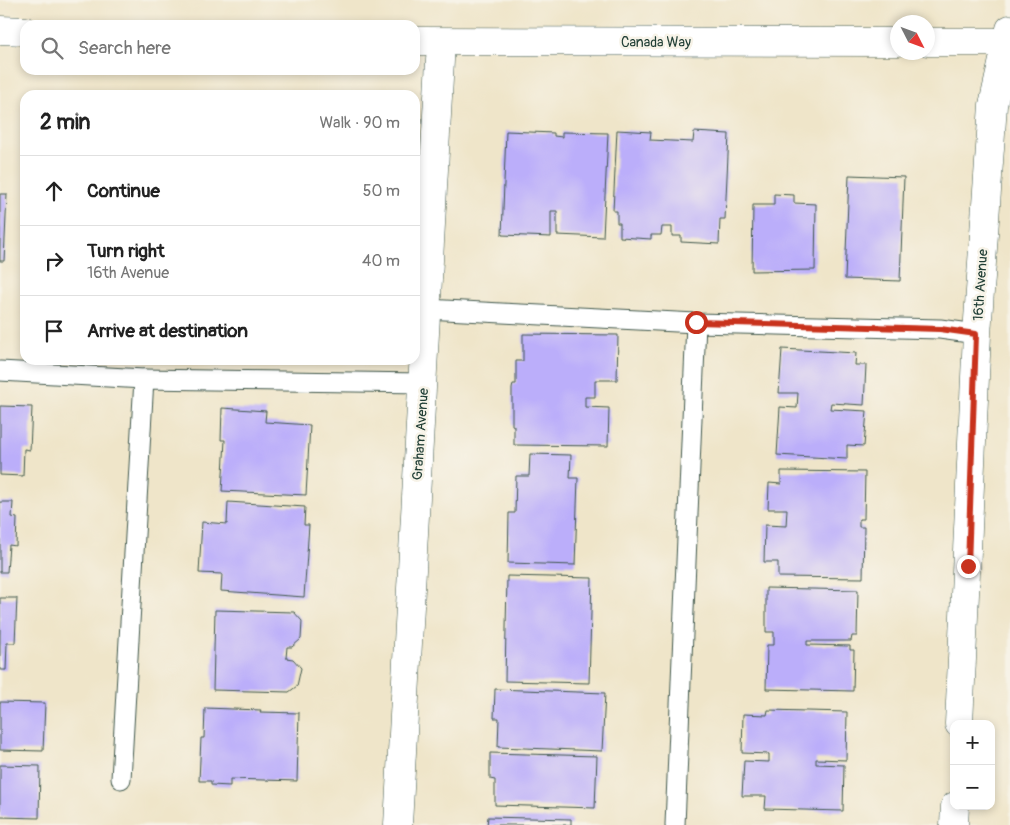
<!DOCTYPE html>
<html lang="en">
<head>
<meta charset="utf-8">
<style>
  body { margin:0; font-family:Pangolin,sans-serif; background:#f2f2f2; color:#222 }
  .controls { position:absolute; right:15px; bottom:15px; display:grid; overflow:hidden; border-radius:10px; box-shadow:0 2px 8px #0003 }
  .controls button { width:45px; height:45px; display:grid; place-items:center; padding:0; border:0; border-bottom:1px solid #e0e0e0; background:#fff; color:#222; font:25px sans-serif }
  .compass { position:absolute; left:890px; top:15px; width:45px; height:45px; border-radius:50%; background:#fff; box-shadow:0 2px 8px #0003; rotate:132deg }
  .stop { position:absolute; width:15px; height:15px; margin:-11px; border:4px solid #c8321e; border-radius:50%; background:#fff }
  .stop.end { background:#c8321e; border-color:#fff; box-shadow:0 1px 5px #0008 }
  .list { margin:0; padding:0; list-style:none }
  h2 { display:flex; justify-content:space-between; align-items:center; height:65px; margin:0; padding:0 20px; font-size:21px }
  h2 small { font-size:16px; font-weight:400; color:#767676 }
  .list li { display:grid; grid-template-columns:32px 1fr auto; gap:15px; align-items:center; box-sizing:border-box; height:70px; padding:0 20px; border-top:1px solid #e0e0e0 }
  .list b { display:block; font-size:19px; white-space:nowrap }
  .list p { margin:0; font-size:16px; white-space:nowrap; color:#767676 }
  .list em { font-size:16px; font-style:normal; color:#767676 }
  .icon { flex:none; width:28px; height:28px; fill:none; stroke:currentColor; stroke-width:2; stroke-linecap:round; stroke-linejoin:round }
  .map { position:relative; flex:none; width:1010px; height:825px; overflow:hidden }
  .search { position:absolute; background:#fff; box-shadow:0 2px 8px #0003; left:20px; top:20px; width:400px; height:55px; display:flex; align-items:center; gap:12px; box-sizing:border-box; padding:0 18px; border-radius:15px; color:#767676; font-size:19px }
  .panel { position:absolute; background:#fff; box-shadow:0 2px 8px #0003; left:20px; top:90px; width:400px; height:275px; border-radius:15px }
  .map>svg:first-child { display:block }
  .building { fill:#bbaefa }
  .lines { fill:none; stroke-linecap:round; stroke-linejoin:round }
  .service-casing { stroke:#3e564a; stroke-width:21 }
  .minor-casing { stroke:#3e564a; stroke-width:29 }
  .secondary-casing { stroke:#3e564a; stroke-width:29 }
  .service { stroke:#fff; stroke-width:19 }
  .minor { stroke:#fff; stroke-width:28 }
  .secondary { stroke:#fff; stroke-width:28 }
  .route { stroke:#c8321e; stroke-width:6 }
  .labels { text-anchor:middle; stroke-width:5; stroke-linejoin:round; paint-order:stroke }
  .street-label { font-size:14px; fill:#1f3d34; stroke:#f7f3e8 }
</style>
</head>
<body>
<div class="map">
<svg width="1010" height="825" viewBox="0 0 1010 825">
  <rect width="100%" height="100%" fill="#f7f3e8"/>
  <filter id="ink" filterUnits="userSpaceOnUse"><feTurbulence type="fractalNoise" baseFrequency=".02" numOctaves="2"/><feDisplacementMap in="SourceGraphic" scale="10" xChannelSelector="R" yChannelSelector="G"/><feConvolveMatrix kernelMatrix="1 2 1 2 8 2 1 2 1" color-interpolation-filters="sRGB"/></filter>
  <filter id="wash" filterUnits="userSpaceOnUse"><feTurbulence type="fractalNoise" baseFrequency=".0096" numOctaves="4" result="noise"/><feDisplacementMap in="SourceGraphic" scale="20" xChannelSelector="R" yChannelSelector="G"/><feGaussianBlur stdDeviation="1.12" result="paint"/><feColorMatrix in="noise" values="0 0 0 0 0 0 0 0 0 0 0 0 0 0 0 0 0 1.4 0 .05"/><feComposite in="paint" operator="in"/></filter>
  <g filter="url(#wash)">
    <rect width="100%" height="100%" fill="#efe5c9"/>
    <g id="blocks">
      <g class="building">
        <polygon points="617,130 651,132 650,140 693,142 694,132 729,134 725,219 720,219 719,244 681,242 681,236 672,236 672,227 662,227 661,235 651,235 651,239 620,237 620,223 617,223 617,211 613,211"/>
        <polygon points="506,131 554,133 554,136 562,137 562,132 608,133 603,237 557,235 557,211 551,211 551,237 502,235"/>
        <polygon points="849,175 904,177 900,281 845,279"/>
        <polygon points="0,194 7,194 4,261 0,261"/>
        <polygon points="774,194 794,195 794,203 816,204 815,270 752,271 753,205 774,205"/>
        <polygon points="523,334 618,335 617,380 595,380 595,397 585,397 585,407 609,408 608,446 514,445 514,426 512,425 512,389 513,384 516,384 516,361 523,361"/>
        <polygon points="782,349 856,353 855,365 866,365 864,405 831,403 830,409 867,411 864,446 847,445 847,459 777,455 780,407 797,408 798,393 779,393"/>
        <polygon points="0,406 32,407 30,450 24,449 23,476 0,475"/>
        <polygon points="222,408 266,411 265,422 310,425 306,495 222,491 225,440 221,440"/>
        <polygon points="530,454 571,455 570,478 578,478 575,565 508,563 509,513 515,513 516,476 529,476"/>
        <polygon points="781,471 865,472 864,519 859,519 859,527 864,527 863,578 778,577 778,562 764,562 765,525 786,526 787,509 768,509 769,483 781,484"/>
        <polygon points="0,502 13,502 12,517 17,518 16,546 9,545 7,572 0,572"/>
        <polygon points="228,502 305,507 304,525 309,525 304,597 221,591 222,574 199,573 202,522 227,524"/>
        <polygon points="507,576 592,578 589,683 505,681"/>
        <polygon points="766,588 858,590 857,636 852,636 851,641 807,641 807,645 850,646 850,650 854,650 853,691 766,689 767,645 774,645 774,632 766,632"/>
        <polygon points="0,598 17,598 15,643 7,643 6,670 0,670"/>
        <polygon points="215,610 294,612 302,621 301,639 292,647 287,647 286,658 293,659 301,668 297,686 289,692 213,690"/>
        <polygon points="495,689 605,693 602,751 498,747 499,718 494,718"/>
        <polygon points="0,702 45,703 43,751 0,750"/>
        <polygon points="205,708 261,710 260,712 299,713 297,781 230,779 230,786 211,785 211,781 199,781 201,738 204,738"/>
        <polygon points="768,710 847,712 846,760 816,759 816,764 844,765 843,811 765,809 766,796 742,796 744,761 769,762 769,754 742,753 743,714 767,715"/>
        <polygon points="490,753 597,756 595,808 495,805 495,780 490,779"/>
        <polygon points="0,765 40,766 39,818 0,817"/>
        <polygon points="488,817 571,819 571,825 487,825"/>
      </g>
    </g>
  </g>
  <g filter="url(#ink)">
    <use href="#blocks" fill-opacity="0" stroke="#3e564a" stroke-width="1"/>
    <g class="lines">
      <defs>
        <g id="service">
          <polyline points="426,309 696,323 940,329 977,334"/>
          <polyline points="0,371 144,379"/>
          <polyline points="121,779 144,379 423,383"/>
          <polyline points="675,825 696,323"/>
        </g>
        <g id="minor">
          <polyline points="959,724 977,334 993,105 1010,29"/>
          <polyline points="398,825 441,42"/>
          <polyline points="954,825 955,806"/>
        </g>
        <g id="secondary">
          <polyline points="0,30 25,31"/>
          <polyline points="415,41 898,42"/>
          <polyline points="928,42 1010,42"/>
        </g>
      </defs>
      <use href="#service" class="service-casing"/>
      <use href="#minor" class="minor-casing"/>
      <use href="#secondary" class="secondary-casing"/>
      <use href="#service" class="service"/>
      <use href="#minor" class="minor"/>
      <use href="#secondary" class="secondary"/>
    </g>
  </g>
  <g class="lines" filter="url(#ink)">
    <polyline class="route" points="696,322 940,329 976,334 968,566"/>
  </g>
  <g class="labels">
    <g class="street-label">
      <text x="656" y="47">Canada Way</text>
      <text transform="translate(980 285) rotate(-86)" y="5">16th Avenue</text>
      <text transform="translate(420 434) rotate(-86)" y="5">Graham Avenue</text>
    </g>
  </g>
</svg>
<div class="controls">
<button>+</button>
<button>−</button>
</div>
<svg class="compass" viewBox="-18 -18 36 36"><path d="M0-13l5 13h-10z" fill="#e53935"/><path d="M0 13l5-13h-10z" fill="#767676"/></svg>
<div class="stop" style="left:696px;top:322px"></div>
<div class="stop end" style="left:968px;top:566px"></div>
<div class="search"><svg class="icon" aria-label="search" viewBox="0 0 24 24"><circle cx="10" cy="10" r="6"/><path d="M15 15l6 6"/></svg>Search here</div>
<section class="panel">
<h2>2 min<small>Walk · 90 m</small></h2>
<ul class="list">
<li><svg class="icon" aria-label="ahead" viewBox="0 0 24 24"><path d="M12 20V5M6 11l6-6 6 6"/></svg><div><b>Continue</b></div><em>50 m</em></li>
<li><svg class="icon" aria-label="right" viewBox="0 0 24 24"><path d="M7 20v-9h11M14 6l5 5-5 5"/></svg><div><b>Turn right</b><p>16th Avenue</p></div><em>40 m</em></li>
<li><svg class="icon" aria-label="arrive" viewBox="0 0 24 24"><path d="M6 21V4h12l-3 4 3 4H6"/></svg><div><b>Arrive at destination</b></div></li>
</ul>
</section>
</div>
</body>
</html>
